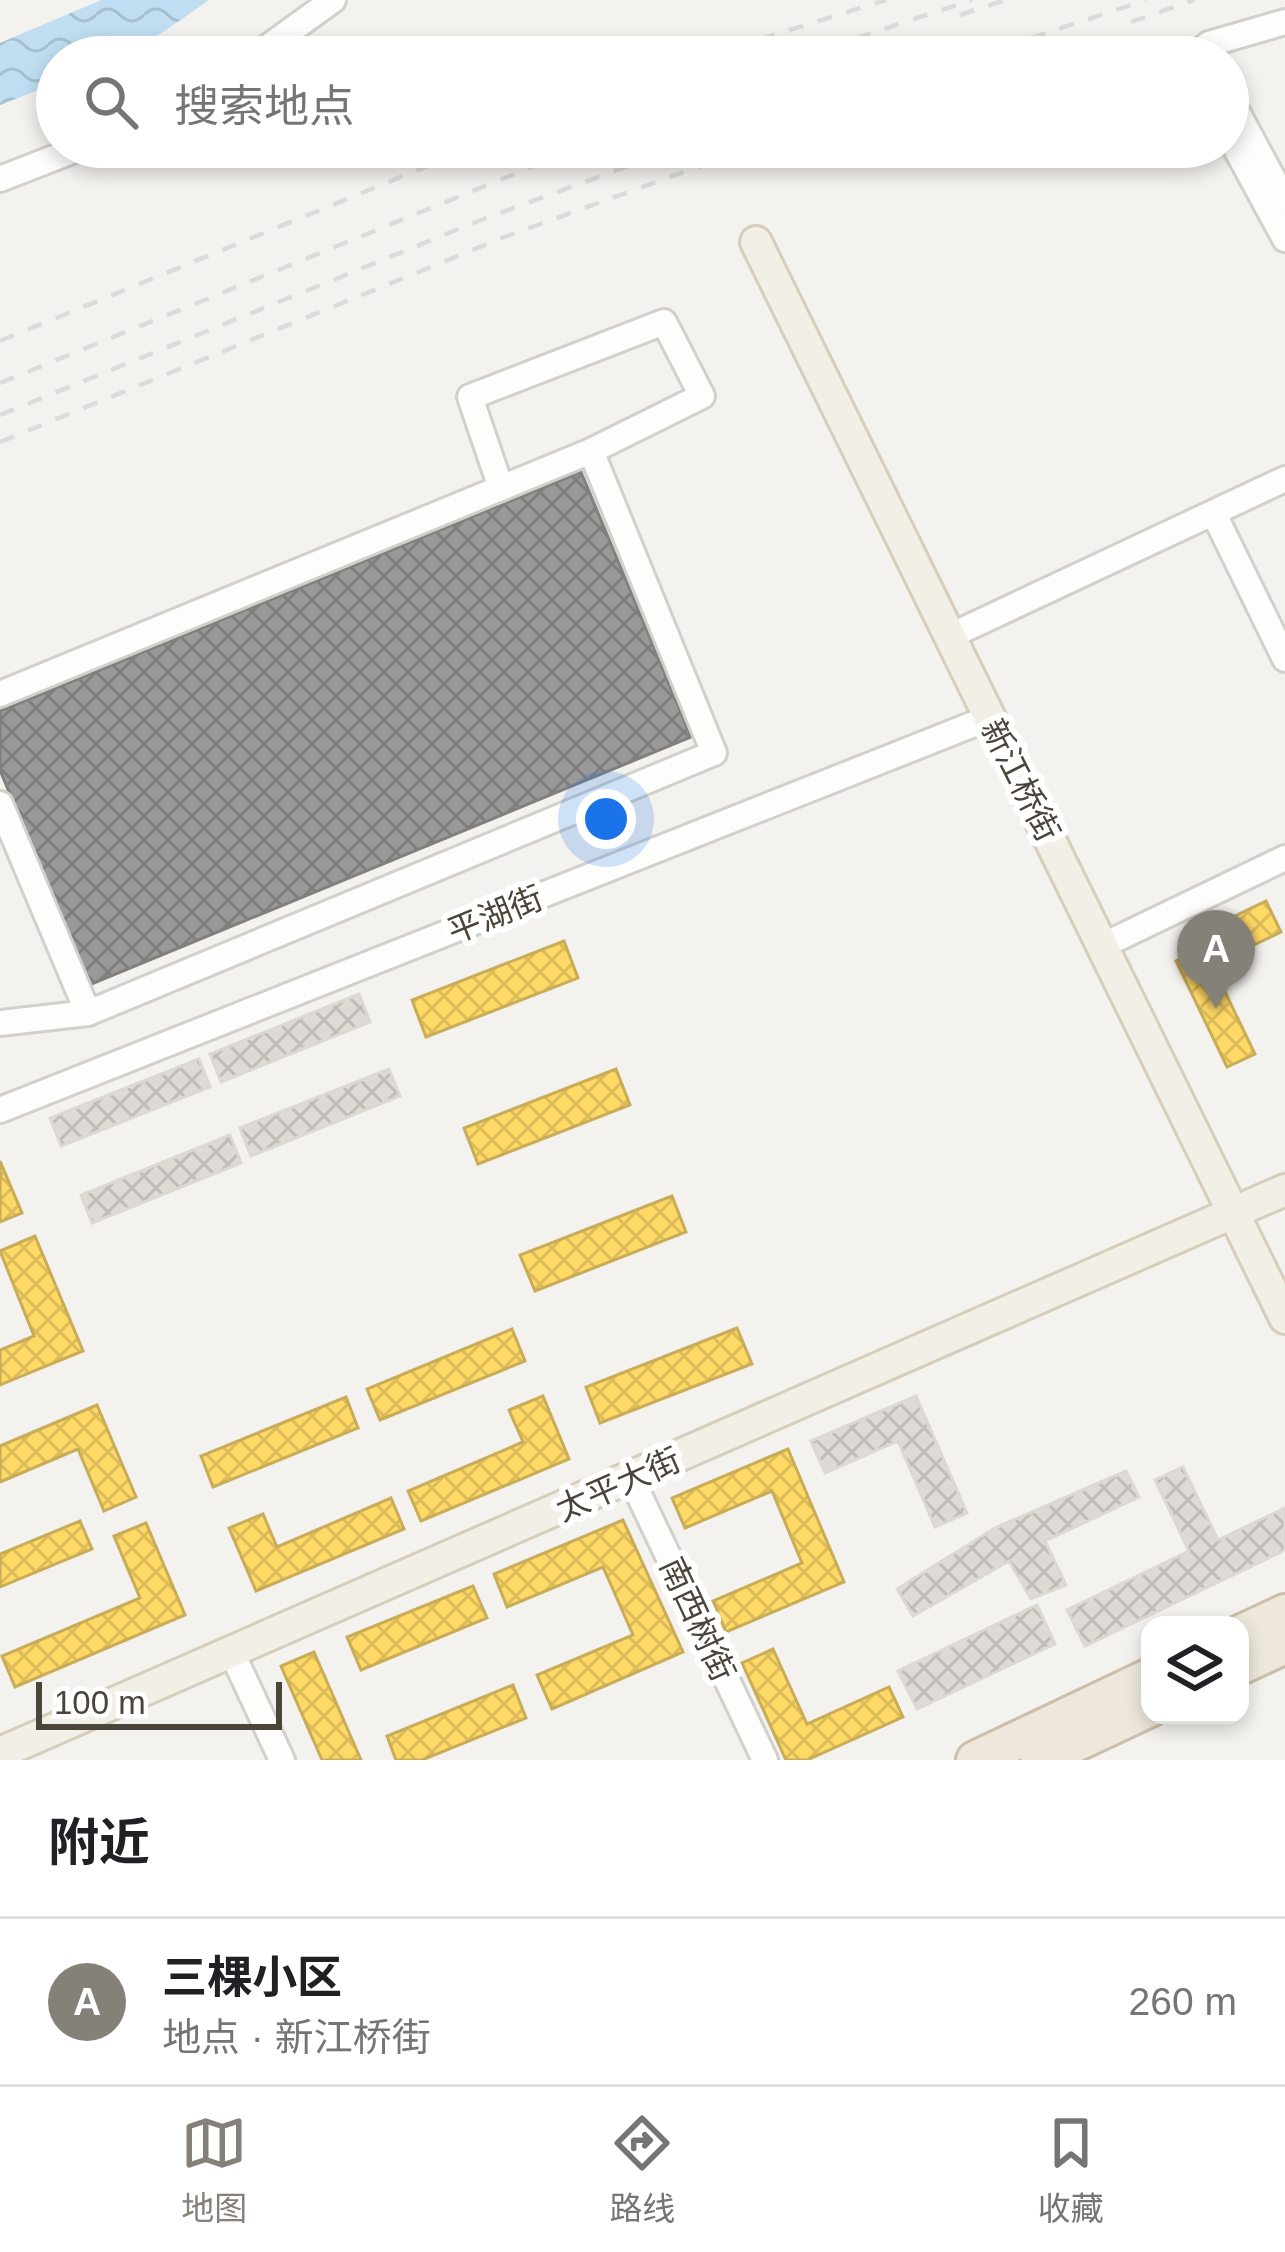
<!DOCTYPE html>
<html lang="zh">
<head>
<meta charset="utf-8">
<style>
  body { margin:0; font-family:Helvetica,"Noto Sans SC",sans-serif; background:#f2f2f2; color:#202124 }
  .controls { position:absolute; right:36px; bottom:36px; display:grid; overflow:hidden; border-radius:24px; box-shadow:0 6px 18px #0003 }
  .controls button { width:108px; height:108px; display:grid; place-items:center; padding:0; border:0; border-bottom:3px solid #e0e0e0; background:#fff; color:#202124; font:60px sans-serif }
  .scale { position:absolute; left:36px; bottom:30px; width:246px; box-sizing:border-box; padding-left:12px; border:6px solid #4b4439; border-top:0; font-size:33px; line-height:42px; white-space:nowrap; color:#4b4439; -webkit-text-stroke:9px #fff; paint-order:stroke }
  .you { position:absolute; left:606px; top:819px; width:42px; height:42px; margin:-30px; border:9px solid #fff; border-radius:50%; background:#1a73e8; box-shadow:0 0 0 18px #1a73e833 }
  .badge { display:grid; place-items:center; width:78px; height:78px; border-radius:50%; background:#868178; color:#fff; font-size:39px; font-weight:700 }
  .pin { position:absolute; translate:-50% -99px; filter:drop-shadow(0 3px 6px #0008) }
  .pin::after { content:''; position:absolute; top:63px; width:42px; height:36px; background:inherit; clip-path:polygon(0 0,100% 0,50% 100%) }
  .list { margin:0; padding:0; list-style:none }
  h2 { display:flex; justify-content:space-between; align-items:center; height:156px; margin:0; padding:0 48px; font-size:51px }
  h2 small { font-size:39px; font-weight:400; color:#757577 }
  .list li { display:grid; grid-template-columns:78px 1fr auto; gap:36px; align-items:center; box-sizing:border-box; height:168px; padding:0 48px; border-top:3px solid #e0e0e0 }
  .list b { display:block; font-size:45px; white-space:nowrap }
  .list p { margin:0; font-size:39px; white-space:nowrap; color:#757577 }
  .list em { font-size:39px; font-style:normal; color:#757577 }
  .icon { flex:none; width:66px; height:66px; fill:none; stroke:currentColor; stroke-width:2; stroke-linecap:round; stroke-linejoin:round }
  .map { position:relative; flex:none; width:1285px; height:1760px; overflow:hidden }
  .search { position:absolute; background:#fff; box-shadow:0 6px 18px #0003; left:36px; right:36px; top:36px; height:132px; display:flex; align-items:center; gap:30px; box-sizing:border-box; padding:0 42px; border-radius:66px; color:#757577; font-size:45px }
  .sheet { height:324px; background:#fff }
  nav { display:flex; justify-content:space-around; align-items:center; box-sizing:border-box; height:168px; border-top:3px solid #e0e0e0; background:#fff; font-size:33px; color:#757577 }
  nav a { display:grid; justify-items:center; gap:6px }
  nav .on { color:#868178 }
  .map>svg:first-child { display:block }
  .water { fill:url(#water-waves) }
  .homes { fill:url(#homes-cross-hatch); stroke:#c9ac58; stroke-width:3 }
  .industry { fill:url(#industry-cross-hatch); stroke:#82807c; stroke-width:3 }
  .building { fill:url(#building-cross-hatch); stroke:#dcd9d4; stroke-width:3 }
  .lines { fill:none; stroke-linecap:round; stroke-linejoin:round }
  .minor-casing { stroke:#d2d0cb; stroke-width:30 }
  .major-casing { stroke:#d6cebb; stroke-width:36 }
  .highway-casing { stroke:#ccbfa9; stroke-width:42 }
  .minor { stroke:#fdfdfc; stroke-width:24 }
  .major { stroke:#f2efe6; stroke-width:30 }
  .highway { stroke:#ede8db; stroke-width:36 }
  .rail { stroke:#dbdbda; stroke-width:4.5; stroke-dasharray:15 15; stroke-linecap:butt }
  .labels { text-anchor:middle; stroke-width:12; stroke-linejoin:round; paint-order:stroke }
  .street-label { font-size:33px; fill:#4b4439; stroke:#fff }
</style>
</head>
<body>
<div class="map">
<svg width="1285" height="1760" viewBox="0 0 1285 1760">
  <defs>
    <pattern id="water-waves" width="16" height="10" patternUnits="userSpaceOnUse" patternTransform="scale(3)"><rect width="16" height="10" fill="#c0ddf1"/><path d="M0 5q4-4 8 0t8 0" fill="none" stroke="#a6bfcf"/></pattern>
    <pattern id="homes-cross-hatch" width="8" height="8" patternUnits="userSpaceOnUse" patternTransform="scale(3)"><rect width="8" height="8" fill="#ffd966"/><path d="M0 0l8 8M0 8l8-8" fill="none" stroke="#dcbb59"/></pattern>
    <pattern id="industry-cross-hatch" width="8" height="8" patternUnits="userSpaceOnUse" patternTransform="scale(3)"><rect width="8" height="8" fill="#999"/><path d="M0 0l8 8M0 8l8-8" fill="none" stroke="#7f7e7e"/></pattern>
    <pattern id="building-cross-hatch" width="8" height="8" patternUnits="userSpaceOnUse" patternTransform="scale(3)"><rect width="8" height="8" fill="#dedbd6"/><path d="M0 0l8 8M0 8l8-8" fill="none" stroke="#c0bdb8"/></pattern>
  </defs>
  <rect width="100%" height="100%" fill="#f4f2ee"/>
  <path class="water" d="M101 0H209C146 44 136 57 57 57V83L0 105V43Z"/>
  <g class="homes">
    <polygon points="1266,901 1281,932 1212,965 1255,1054 1227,1067 1176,961 1187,955 1181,942"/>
    <polygon points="564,941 578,978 426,1037 412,1000"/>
    <polygon points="616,1069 630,1105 478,1164 464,1128"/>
    <polygon points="0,1161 22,1213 0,1222"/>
    <polygon points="672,1196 686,1232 535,1291 520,1255"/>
    <polygon points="35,1236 83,1351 0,1385 0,1350 34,1336 0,1251"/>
    <polygon points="737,1328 752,1364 600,1423 586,1387"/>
    <polygon points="512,1329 525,1361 380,1420 367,1389"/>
    <polygon points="543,1396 569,1459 421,1521 408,1491 523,1442 509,1410"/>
    <polygon points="346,1397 358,1428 213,1487 201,1456"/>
    <polygon points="97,1405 136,1497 104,1511 78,1449 0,1482 0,1446"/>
    <polygon points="788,1449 844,1582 726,1632 713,1601 802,1563 772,1491 685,1528 672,1498"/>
    <polygon points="391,1498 404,1529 256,1591 229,1528 263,1514 277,1547"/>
    <polygon points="623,1520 683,1652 552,1709 537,1675 633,1635 603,1567 507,1607 494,1574"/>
    <polygon points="80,1521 92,1549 0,1587 0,1554"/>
    <polygon points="146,1523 185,1615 15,1687 2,1656 140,1598 114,1536"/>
    <polygon points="473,1586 487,1618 361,1670 347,1637"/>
    <polygon points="773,1649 807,1724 889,1687 903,1717 807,1760 786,1760 742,1663"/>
    <polygon points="314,1652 361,1760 322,1760 281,1666"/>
    <polygon points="513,1685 526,1718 422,1760 396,1760 387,1736"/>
  </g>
  <polygon class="industry" points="581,472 691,737 89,985 0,770 0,711"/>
  <g class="building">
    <polygon points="359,994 370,1022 221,1082 210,1054"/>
    <polygon points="199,1059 210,1087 61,1146 50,1118"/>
    <polygon points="389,1069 400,1096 251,1156 240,1128"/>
    <polygon points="230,1135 241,1163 92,1223 81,1195"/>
    <polygon points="916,1396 967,1513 935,1527 898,1441 825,1473 811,1441"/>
    <polygon points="1183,1467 1218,1540 1285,1508 1285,1550 1085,1646 1067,1610 1189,1551 1155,1480"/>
    <polygon points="1126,1471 1139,1497 1045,1541 1066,1585 1031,1599 1009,1561 913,1616 897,1589 995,1528"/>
    <polygon points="1037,1605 1055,1644 917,1709 898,1671"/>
  </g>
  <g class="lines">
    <defs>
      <g id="minor">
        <polyline points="254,57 333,0"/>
        <polyline points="1192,57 1209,44 1285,22"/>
        <polyline points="1228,95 1285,201"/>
        <polyline points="1228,134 1285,239"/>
        <polyline points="0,179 82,147"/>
        <polyline points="501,488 470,397 664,322 702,396 591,451"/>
        <polyline points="1214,514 1285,659"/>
        <polyline points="950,636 1285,479"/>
        <polyline points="0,694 591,451 714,753 88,1013 0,1023"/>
        <polyline points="0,804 88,1013"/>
        <polyline points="1106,944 1285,858"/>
        <polyline points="0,1110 989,718"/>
        <polyline points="631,1478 765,1760"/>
        <polyline points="231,1651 282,1760"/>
      </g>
      <g id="major">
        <polyline points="756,242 1285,1318"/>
        <polyline points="0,1753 1285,1190"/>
      </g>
      <g id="highway">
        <polyline points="1240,1634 1285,1613"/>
        <polyline points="1240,1666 1285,1645"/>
        <polyline points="975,1760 1150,1677"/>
        <polyline points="1039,1760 1150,1708"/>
      </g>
    </defs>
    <use href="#minor" class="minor-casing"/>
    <use href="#major" class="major-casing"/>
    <use href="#highway" class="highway-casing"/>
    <use href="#minor" class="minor"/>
    <use href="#major" class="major"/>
    <use href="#highway" class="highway"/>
    <g class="rail">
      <polyline points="960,15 1005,0"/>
      <polyline points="1131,22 1194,0"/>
      <polyline points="703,57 886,0"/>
      <polyline points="799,57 972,0"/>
      <polyline points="944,57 989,42"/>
      <polyline points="974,57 1146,0"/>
      <polyline points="0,341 474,147"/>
      <polyline points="0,383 581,147"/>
      <polyline points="0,415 481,220 680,147"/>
      <polyline points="0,442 507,236 753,147"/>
    </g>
  </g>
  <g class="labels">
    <g class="street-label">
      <text transform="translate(1021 780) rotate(63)" y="12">新江桥街</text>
      <text transform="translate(495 914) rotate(-22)" y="12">平湖街</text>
      <text transform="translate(618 1484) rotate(-24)" y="12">太平大街</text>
      <text transform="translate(698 1619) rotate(65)" y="12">南西树街</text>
    </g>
  </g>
</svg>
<div class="controls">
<button><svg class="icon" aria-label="layers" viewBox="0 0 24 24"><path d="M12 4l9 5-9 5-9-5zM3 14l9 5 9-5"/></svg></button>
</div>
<div class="scale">100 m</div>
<div class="you"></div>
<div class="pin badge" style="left:1216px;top:1009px">A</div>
<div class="search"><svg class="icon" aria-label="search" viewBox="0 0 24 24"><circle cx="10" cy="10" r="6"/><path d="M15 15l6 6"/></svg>搜索地点</div>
</div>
<section class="sheet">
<h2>附近<small></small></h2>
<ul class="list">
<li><span class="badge">A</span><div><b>三棵小区</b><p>地点 · 新江桥街</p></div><em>260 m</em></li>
</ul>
</section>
<nav>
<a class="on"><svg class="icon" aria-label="map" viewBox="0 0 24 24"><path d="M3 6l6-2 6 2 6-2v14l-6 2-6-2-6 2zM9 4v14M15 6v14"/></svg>地图</a>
<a><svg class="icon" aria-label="directions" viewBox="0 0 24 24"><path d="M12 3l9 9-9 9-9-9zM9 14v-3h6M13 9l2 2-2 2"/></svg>路线</a>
<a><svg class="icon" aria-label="saved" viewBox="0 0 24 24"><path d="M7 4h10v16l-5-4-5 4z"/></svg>收藏</a>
</nav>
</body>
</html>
